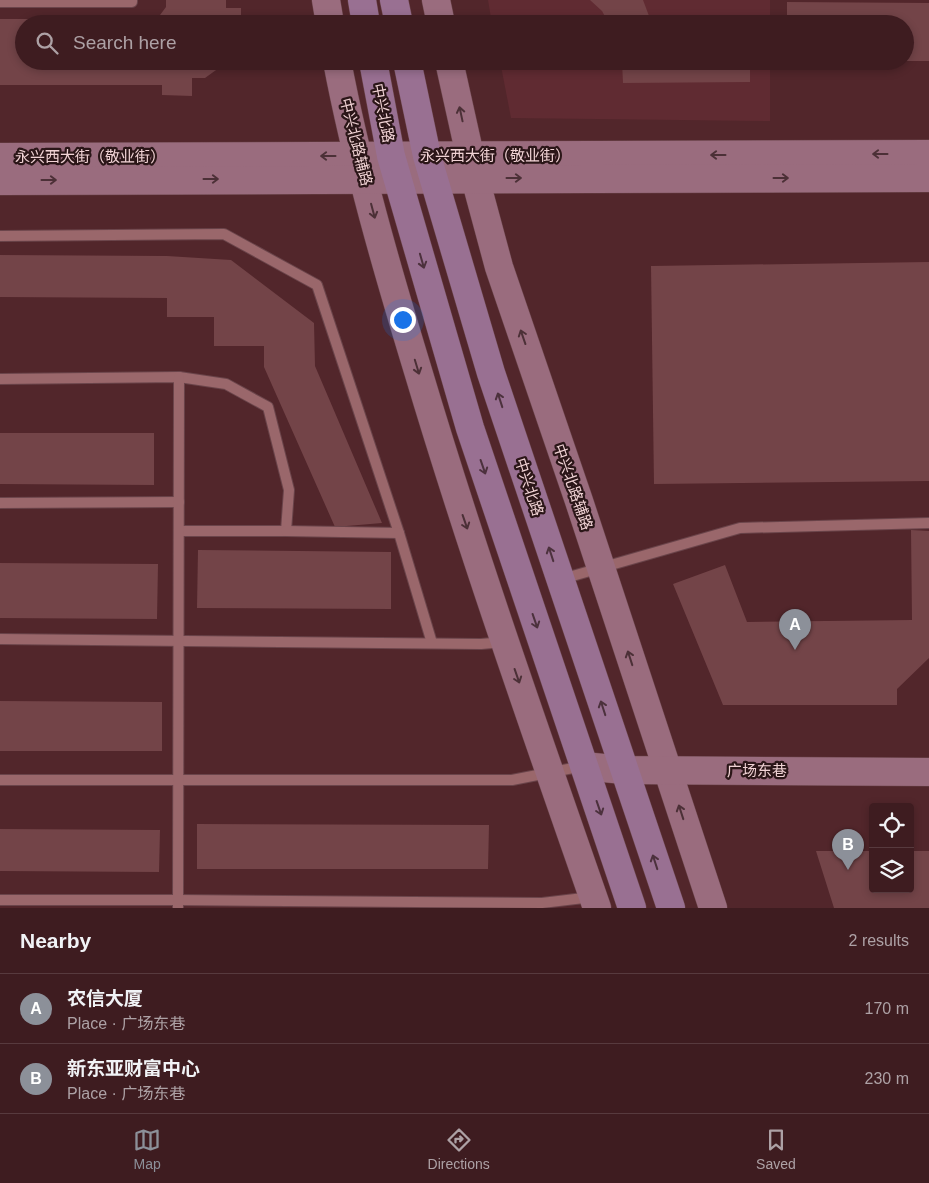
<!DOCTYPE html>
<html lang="en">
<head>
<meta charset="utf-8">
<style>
  body { margin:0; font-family:Helvetica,"Noto Sans SC",sans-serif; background:#452529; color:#f1f3f6 }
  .controls { position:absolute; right:15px; bottom:15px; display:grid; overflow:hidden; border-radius:5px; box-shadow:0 2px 8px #0003 }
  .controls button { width:45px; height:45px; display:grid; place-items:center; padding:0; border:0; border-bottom:1px solid #573a3e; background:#3e1c20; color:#f1f3f6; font:25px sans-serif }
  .you { position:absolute; left:402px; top:319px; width:18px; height:18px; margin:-12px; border:4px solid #fff; border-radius:50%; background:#1a73e8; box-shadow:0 0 0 8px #1a73e833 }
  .badge { display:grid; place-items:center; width:32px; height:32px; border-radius:50%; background:#8c9099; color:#fff; font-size:16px; font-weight:700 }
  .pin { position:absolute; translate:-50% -41px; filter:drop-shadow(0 1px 2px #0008) }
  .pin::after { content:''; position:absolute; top:26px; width:18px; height:15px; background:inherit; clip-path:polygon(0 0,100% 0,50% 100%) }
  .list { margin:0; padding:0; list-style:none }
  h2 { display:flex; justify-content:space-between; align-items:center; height:65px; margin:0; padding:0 20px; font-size:21px }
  h2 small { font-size:16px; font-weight:400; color:#ada1a5 }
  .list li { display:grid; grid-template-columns:32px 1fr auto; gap:15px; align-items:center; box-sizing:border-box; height:70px; padding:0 20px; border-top:1px solid #573a3e }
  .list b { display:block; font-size:19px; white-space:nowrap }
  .list p { margin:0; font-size:16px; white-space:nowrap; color:#ada1a5 }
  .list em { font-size:16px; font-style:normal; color:#ada1a5 }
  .icon { flex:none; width:28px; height:28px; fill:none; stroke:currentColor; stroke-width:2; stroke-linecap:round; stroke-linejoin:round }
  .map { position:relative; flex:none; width:929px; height:908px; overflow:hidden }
  .search { position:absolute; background:#3e1c20; box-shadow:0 2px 8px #0003; left:15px; right:15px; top:15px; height:55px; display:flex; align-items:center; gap:12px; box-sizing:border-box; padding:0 18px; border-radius:28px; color:#ada1a5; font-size:19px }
  .sheet { height:205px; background:#3e1c20 }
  nav { display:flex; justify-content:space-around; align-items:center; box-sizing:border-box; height:70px; border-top:1px solid #573a3e; background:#3e1c20; font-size:14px; color:#ada1a5 }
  nav a { display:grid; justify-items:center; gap:2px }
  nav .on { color:#8c9099 }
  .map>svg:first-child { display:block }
  .built { fill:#602b32 }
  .building { fill:#734448 }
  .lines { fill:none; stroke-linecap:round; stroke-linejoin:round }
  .lane-casing { stroke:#6a444a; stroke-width:12 }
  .secondary-casing { stroke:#6a444a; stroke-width:29 }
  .primary-casing { stroke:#6a444a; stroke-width:29 }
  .lane { stroke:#9a676b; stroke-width:10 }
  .secondary { stroke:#9a6c7e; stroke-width:28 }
  .primary { stroke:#997092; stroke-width:28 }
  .oneway { stroke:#4c3037 }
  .oneway2 { stroke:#4c313d }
  .labels { text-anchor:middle; stroke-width:4.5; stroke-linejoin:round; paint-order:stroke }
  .street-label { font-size:15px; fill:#f1d3d5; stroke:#2b1618 }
</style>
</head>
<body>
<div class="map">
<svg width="929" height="908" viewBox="0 0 929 908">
  <rect width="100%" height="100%" fill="#52262b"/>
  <g class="built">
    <polygon points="488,0 770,0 770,24 492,24"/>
    <polygon points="500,61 770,61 770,121 511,118"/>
  </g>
  <g class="building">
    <polygon points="166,0 226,0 226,8 241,8 241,24 24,24 24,61 225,61 223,65 205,78 192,78 192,96 162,95 162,85 0,85 0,19 157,19 166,7"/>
    <polygon points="590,0 643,0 652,24 609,24 602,11"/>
    <polygon points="787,2 929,3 929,61 905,61 905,24 787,24"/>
    <polygon points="622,61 750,61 750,82 623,83"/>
    <polygon points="0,255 167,256 231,260 314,323 315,366 382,523 335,527 264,367 264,346 214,346 214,317 167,317 167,298 0,297"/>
    <polygon points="929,262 929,481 654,484 651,266"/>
    <polygon points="0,433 154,433 154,485 0,484"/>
    <polygon points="911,530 929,531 929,658 897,689 897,705 723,705 673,584 725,565 747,622 912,620"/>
    <polygon points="198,550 391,552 391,609 197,608"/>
    <polygon points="0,563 158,564 157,619 0,618"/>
    <polygon points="0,701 162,702 162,751 0,751"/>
    <polygon points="197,824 489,825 488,869 197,869"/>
    <polygon points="0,829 160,830 159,872 0,871"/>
    <polygon points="816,851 873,851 873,889 910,889 910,851 929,851 929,908 834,908"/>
  </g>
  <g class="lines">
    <defs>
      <g id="lane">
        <polyline points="0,2 132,2 132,0"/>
        <polyline points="0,236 224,234 317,285 399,533 432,643"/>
        <polyline points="0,379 179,377 226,384 268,407 289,490 286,531 179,531"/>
        <polyline points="0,503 179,502"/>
        <polyline points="286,531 399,533"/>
        <polyline points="562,579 740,528 929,523"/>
        <polyline points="0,639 481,644 504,642"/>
        <polyline points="0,780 512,780 583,766"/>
        <polyline points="0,900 178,900 542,903 592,897"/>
        <polyline points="178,908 179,377"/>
      </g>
      <g id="secondary">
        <polyline points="326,0 330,24"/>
        <polyline points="436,0 441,24"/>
        <path d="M337 61C357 166 387 269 418 371 472 552 535 730 597 908"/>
        <polyline points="449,61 475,178 499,267 579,501 713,908"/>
        <polyline points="0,157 929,154"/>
        <polyline points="0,181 929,178"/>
        <polyline points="584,766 623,770 929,772"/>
      </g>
      <g id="primary">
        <polyline points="362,0 366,24"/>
        <polyline points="394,0 399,24"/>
        <polyline points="373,61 391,156 470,428 632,908"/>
        <polyline points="407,61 427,156 491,373 671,908"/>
      </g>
    </defs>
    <use href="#lane" class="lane-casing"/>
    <use href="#secondary" class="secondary-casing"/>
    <use href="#primary" class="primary-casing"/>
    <use href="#lane" class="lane"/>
    <use href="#secondary" class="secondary"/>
    <use href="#primary" class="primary"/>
  </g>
  <defs><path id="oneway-shaft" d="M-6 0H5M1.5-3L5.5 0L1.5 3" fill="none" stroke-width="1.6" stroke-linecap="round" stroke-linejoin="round" transform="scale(1.25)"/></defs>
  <g class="oneway">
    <use href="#oneway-shaft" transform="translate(461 114) rotate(-102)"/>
    <use href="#oneway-shaft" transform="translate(880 154) rotate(180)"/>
    <use href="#oneway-shaft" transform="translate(718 155) rotate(180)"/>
    <use href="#oneway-shaft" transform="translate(328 156) rotate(180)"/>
    <use href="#oneway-shaft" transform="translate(514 178)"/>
    <use href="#oneway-shaft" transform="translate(781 178)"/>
    <use href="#oneway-shaft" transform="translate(211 179)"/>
    <use href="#oneway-shaft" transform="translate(49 180)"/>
    <use href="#oneway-shaft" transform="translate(373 211) rotate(75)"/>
    <use href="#oneway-shaft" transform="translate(523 337) rotate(-109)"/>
    <use href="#oneway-shaft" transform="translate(417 367) rotate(73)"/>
    <use href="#oneway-shaft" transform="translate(465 522) rotate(71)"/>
    <use href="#oneway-shaft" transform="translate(630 658) rotate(-108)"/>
    <use href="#oneway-shaft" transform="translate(517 676) rotate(71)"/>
    <use href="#oneway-shaft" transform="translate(681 812) rotate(-108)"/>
  </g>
  <g class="oneway2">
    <use href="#oneway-shaft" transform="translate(422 261) rotate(74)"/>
    <use href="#oneway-shaft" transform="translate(500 400) rotate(-108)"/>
    <use href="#oneway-shaft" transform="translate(483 467) rotate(71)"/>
    <use href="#oneway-shaft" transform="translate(551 554) rotate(-108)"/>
    <use href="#oneway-shaft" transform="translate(535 621) rotate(71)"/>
    <use href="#oneway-shaft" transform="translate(603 708) rotate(-108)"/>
    <use href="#oneway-shaft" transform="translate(599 808) rotate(71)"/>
    <use href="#oneway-shaft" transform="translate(655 862) rotate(-108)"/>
  </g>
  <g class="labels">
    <g class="street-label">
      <text transform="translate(383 113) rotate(79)" y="5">中兴北路</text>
      <text transform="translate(356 142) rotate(76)" y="5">中兴北路辅路</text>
      <text x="495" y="161">永兴西大街（敬业街）</text>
      <text x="90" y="162">永兴西大街（敬业街）</text>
      <text transform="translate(529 487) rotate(72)" y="5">中兴北路</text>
      <text transform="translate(573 487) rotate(71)" y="5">中兴北路辅路</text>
      <text x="757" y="776">广场东巷</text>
    </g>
  </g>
</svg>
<div class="controls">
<button><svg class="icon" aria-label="locate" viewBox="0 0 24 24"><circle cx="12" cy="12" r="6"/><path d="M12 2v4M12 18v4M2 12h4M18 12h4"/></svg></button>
<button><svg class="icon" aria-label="layers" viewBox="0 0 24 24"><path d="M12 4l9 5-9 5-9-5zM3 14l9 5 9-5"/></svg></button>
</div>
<div class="you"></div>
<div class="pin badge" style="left:795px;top:650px">A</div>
<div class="pin badge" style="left:848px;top:870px">B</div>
<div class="search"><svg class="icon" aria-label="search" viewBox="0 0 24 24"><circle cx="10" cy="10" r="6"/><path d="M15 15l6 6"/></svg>Search here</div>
</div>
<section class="sheet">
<h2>Nearby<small>2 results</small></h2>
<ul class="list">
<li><span class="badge">A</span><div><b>农信大厦</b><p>Place · 广场东巷</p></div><em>170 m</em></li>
<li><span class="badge">B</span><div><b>新东亚财富中心</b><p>Place · 广场东巷</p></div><em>230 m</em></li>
</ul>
</section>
<nav>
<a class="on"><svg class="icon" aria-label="map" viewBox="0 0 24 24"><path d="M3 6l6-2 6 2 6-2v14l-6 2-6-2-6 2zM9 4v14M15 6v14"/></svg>Map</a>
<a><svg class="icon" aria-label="directions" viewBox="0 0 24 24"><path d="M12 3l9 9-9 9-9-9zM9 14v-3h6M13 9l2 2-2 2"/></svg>Directions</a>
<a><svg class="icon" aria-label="saved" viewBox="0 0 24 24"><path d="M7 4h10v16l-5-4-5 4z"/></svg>Saved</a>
</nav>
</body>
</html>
